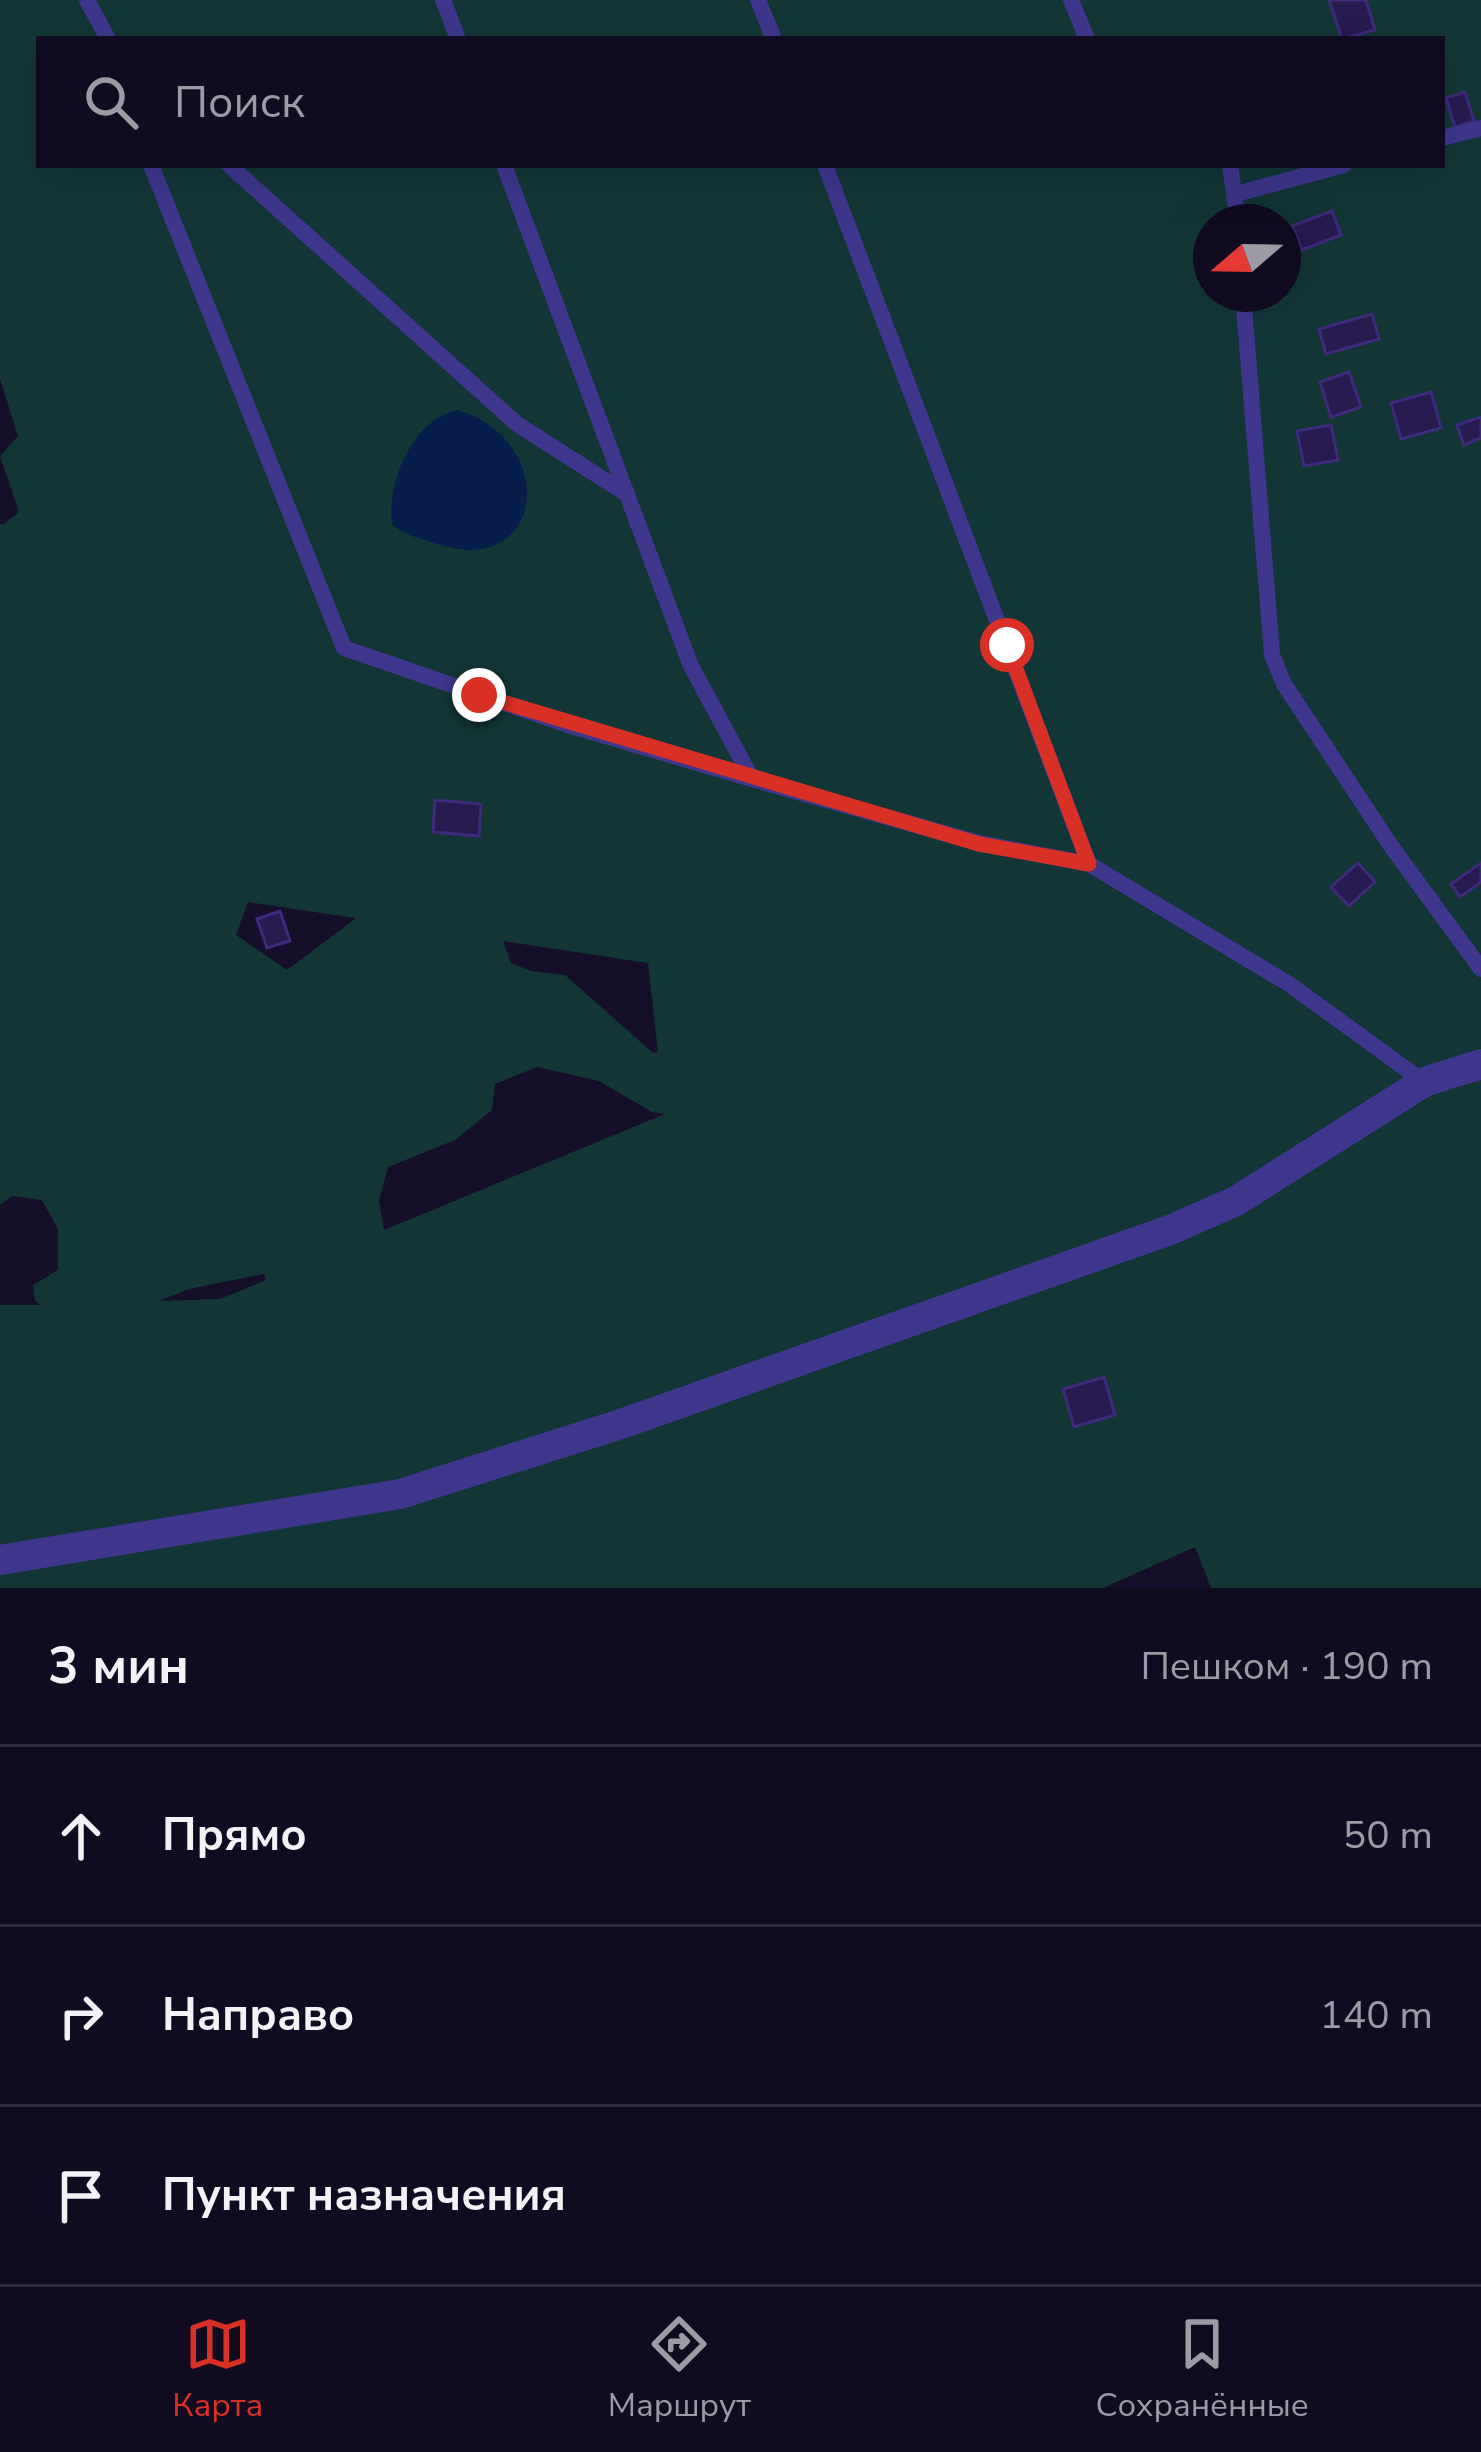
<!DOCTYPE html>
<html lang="ru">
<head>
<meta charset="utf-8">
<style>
  body { margin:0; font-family:"Nunito Sans",sans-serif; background:#19142a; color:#f1f3f6 }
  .compass { position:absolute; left:1193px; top:204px; width:108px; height:108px; border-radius:50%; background:#100b21; box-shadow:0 12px 48px #0002; rotate:250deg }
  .stop { position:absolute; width:36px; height:36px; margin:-27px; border:9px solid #d93025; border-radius:50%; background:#fff }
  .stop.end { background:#d93025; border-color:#fff; box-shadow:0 3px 12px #0008 }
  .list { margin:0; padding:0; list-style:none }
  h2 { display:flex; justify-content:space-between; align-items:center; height:156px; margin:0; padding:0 48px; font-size:51px }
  h2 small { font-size:39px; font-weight:400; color:#9c9ba5 }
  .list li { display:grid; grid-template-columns:78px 1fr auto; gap:36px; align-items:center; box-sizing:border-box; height:180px; padding:0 48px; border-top:3px solid #302b3f }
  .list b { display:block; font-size:45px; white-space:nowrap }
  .list em { font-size:39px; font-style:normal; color:#9c9ba5 }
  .icon { flex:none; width:66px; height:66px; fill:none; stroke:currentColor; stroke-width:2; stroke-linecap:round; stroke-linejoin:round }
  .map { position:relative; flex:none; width:1481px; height:1588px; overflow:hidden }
  .search { position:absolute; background:#100b21; box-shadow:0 12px 48px #0002; left:36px; right:36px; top:36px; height:132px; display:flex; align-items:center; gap:30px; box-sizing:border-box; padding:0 42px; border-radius:0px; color:#9c9ba5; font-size:45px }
  .sheet { height:696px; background:#100b21 }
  nav { display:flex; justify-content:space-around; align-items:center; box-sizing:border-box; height:168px; border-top:3px solid #302b3f; background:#100b21; font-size:33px; color:#9c9ba5 }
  nav a { display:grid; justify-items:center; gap:6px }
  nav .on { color:#d93025 }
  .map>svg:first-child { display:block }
  .green { fill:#123636; fill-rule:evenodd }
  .water { fill:#071e4d }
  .building { fill:#261a4e; stroke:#3e2a7b; stroke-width:3 }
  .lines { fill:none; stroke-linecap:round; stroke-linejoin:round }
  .service { stroke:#3e378d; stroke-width:16 }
  .minor { stroke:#3e378d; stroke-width:30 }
  .route { stroke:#d93025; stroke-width:15 }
</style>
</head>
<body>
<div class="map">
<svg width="1481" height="1588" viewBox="0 0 1481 1588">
  <rect width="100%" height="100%" fill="#150f2c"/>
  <path class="green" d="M0 0H1481V1588H1211L1195 1547 1103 1588H0V1305H41L35 1301 33 1285 58 1270V1229L42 1200 12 1196 0 1205V524L3 525 19 512 0 456 18 436 0 379ZM39 39H1442V165H39ZM1211 222H1283V294H1211ZM248 902 355 918V919L287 970 236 935ZM503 941 648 963 658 1052 653 1053 565 975 531 971 511 963ZM537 1067 599 1081 652 1112 665 1114 384 1230 379 1201 388 1167 455 1140 492 1110 495 1084ZM264 1274 266 1280 220 1299 158 1301 189 1289Z"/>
  <path class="water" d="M458 410C560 441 546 582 434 543 419 538 403 535 392 524 387 482 413 418 458 410Z"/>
  <g class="building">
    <polygon points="1329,0 1366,0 1375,30 1342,39"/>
    <polygon points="1465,92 1474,121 1455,127 1446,98"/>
    <polygon points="1332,211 1341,235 1302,250 1292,226"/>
    <polygon points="1372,314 1379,339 1326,354 1319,329"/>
    <polygon points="1349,372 1361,407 1331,417 1320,382"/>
    <polygon points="1431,392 1441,428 1401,439 1391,403"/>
    <polygon points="1481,417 1481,438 1464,445 1457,425"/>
    <polygon points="1331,425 1338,460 1304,466 1297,431"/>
    <polygon points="435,800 481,804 479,836 433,832"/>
    <polygon points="1358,863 1375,882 1349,906 1331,887"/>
    <polygon points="1481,863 1481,882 1460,897 1451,884"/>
    <polygon points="280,911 290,941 267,948 257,919"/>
    <polygon points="1104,1377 1115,1415 1074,1427 1063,1389"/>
  </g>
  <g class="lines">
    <g class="service">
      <polyline points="87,0 108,39"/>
      <polyline points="443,0 458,39"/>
      <polyline points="758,0 774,39"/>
      <polyline points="1071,0 1087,39"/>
      <polyline points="1442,138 1481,128"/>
      <polyline points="151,165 344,648 568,725 752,779 979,843 1089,864 1289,984 1424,1082"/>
      <polyline points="229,165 517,424 625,493"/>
      <polyline points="504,165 691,666 752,779"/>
      <polyline points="825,165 1089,864"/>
      <polyline points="1230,165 1238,222"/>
      <polyline points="1236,194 1344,165"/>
      <polyline points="1243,294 1272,655 1284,684 1391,846 1481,969"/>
    </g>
    <polyline class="minor" points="0,1560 400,1494 621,1424 1170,1230 1236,1201 1424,1082 1481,1064"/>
  </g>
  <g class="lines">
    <polyline class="route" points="479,695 979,844 1089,864 1007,645"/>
  </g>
</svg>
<svg class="compass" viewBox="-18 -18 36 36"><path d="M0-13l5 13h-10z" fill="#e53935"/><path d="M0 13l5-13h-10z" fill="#9c9ba5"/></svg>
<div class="stop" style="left:1007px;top:645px"></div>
<div class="stop end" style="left:479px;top:695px"></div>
<div class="search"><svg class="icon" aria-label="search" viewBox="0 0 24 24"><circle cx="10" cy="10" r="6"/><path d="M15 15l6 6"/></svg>Поиск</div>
</div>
<section class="sheet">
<h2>3 мин<small>Пешком · 190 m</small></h2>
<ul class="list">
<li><svg class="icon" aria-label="ahead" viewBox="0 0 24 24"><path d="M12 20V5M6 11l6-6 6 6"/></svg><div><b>Прямо</b></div><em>50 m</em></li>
<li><svg class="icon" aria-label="right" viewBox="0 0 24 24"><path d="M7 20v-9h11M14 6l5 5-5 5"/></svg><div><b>Направо</b></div><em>140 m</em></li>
<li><svg class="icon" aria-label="arrive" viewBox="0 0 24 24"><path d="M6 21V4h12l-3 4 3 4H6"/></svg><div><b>Пункт назначения</b></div></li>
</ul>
</section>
<nav>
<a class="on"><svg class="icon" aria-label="map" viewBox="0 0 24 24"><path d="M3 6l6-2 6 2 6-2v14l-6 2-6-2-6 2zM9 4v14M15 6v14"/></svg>Карта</a>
<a><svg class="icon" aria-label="directions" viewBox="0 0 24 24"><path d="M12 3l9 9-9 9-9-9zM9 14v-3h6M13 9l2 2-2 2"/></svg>Маршрут</a>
<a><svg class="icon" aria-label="saved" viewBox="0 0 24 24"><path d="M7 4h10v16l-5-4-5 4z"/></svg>Сохранённые</a>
</nav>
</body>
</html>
